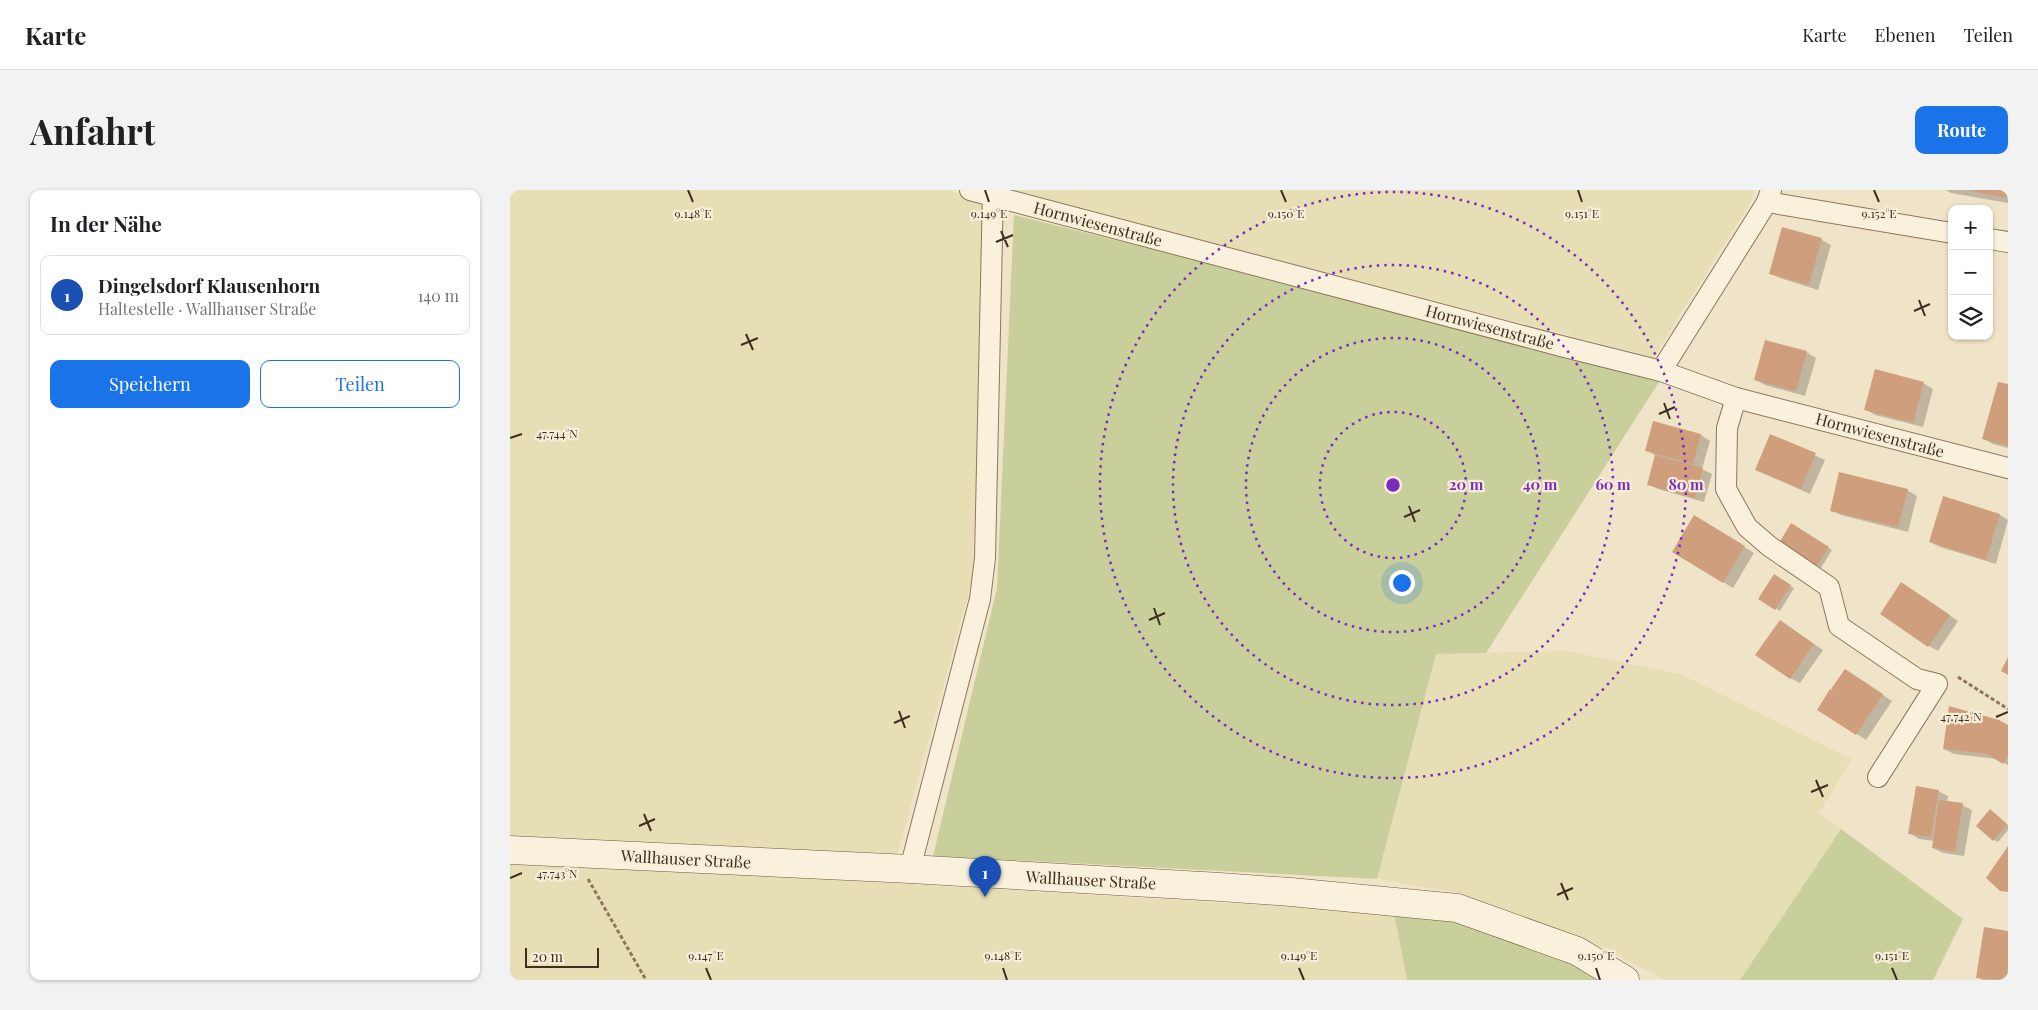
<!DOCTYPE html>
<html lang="de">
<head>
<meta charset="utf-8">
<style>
  body { margin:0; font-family:"Playfair Display",serif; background:#f2f2f2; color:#202124 }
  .controls { position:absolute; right:15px; top:15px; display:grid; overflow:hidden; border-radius:10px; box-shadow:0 1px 4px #0004 }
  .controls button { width:45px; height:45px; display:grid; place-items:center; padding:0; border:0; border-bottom:1px solid #e0e0e0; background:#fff; color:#202124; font:25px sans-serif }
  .scale { position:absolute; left:15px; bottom:12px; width:74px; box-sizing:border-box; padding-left:5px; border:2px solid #3d2e20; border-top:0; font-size:14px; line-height:18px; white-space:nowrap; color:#3d2e20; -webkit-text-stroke:4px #f7eed8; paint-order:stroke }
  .you { position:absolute; left:891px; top:392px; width:18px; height:18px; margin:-12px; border:4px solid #fff; border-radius:50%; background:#1a73e8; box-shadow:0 0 0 8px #1a73e833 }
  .badge { display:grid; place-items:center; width:32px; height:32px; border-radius:50%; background:#1a73e8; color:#fff; font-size:16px; font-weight:700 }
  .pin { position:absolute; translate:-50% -41px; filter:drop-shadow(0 1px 2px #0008) }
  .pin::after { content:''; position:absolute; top:26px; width:18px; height:15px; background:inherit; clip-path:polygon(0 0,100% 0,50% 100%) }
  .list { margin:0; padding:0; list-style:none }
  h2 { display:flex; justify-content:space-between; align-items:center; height:65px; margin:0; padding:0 20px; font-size:21px }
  h2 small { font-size:16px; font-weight:400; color:#757577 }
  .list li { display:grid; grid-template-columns:32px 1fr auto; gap:15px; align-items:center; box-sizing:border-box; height:80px; margin:0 10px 10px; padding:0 10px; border:1px solid #e0e0e0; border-radius:10px }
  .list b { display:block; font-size:19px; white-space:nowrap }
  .list p { margin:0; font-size:16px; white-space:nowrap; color:#757577 }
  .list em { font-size:16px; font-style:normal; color:#757577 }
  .actions { display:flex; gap:10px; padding:15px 20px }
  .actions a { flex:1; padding:11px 0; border:1px solid #1a73e8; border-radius:10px; text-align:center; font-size:18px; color:#1a73e8 }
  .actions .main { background:#1a73e8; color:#fff }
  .icon { flex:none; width:28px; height:28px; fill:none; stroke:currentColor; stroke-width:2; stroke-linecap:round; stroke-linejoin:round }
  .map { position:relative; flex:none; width:1498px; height:790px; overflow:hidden; border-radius:10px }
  header { display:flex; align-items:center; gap:30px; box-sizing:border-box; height:70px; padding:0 25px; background:#fff; border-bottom:1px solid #e0e0e0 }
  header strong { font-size:24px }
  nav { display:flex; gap:28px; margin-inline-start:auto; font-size:18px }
  .intro { display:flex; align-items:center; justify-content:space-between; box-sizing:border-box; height:120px; padding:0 30px }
  h1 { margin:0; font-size:35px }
  .button { padding:12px 22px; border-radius:10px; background:#1a73e8; color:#fff; font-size:18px; font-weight:700 }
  main { display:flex; gap:30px; padding:0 30px }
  aside { flex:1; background:#fff; border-radius:10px; box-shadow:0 1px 4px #0004 }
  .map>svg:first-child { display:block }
  .farmland { fill:#e6deb5 }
  .green { fill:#c9cf9b }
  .shadow { fill:#0003 }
  .building { fill:#cf9f7d }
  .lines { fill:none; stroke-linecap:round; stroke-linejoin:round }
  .minor-casing { stroke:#8d765c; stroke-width:22 }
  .secondary-casing { stroke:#6f573f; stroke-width:29 }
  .path { stroke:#8d765c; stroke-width:3; stroke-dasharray:4 2.5; stroke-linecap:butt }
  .minor { stroke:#faf1dc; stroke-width:20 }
  .secondary { stroke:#faf1dc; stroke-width:28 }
  .ticks { fill:none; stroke:#3d2e20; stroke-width:2 }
  .ring { fill:none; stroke:#7b2cbf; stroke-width:2.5; stroke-dasharray:2.5 5 }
  .labels { text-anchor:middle; stroke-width:4.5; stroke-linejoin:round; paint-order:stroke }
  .street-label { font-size:16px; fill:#3d2e20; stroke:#f7eed8 }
  .ticks-label { font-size:12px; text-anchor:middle; fill:#3d2e20; stroke:#f7eed8; stroke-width:4.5; stroke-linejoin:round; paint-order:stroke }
  .centre { fill:#7b2cbf; stroke:#f7eed8; stroke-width:2.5 }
  .ring-label { font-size:15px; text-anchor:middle; font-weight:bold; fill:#7b2cbf; stroke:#f7eed8; stroke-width:4.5; stroke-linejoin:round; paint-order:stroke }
</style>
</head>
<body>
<header>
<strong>Karte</strong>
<nav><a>Karte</a><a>Ebenen</a><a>Teilen</a></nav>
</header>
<div class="intro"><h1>Anfahrt</h1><a class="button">Route</a></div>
<main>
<aside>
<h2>In der Nähe<small></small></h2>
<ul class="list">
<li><span class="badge" style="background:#1a4fb4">1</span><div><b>Dingelsdorf Klausenhorn</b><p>Haltestelle · Wallhauser Straße</p></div><em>140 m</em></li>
</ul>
<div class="actions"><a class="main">Speichern</a><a>Teilen</a></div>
</aside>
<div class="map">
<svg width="1498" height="790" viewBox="0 0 1498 790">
  <rect width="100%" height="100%" fill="#f0e4c8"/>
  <g class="farmland">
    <polygon points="0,0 436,0 477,11 462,390 387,667 0,651"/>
    <polygon points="492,0 1245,0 1242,10 1144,167"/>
    <polygon points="1056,461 1170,484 1342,569 1309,623 1331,639 1230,790 1156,790 1072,748 949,703 867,689 926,464"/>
    <polygon points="0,667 398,694 884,723 897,790 0,790"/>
  </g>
  <g class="green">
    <polygon points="504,25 726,80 1149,192 976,463 926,464 867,689 423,666 487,398"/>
    <polygon points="1331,639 1453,729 1423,790 1230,790"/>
    <polygon points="884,723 945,730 1066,771 1099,790 897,790"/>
  </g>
  <g class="shadow">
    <polygon points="1436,0 1498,0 1498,13 1441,3"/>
    <polygon points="1273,38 1312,50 1321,55 1308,100 1270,88 1260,83"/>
    <polygon points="1296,162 1306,168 1295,206 1255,195 1246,190"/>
    <polygon points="1413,193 1423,199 1413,237 1365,225 1355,219"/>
    <polygon points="1498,196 1498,258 1483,254 1474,249"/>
    <polygon points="1191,245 1200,251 1192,279 1202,284 1194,312 1148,299 1138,294 1146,266 1137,260"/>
    <polygon points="1261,245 1315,270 1300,304 1246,280"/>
    <polygon points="1397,300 1407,306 1398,342 1331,325 1321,320"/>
    <polygon points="1434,308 1490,325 1498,330 1486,374 1430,357 1420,352"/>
    <polygon points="1184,327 1244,363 1223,398 1163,362"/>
    <polygon points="1282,335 1322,360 1311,378 1270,353"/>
    <polygon points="1265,386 1284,398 1270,421 1250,409"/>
    <polygon points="1401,399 1448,431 1428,461 1419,456"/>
    <polygon points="1270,431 1313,460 1290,493 1280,488"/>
    <polygon points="1335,480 1382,511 1356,550 1309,519"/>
    <polygon points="1498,536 1498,575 1487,569 1444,564 1434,559"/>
    <polygon points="1428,601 1438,606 1437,612 1452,615 1462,620 1454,666 1433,663 1423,658 1424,651 1409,649 1400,643"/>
    <polygon points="1484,623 1498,635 1498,640 1488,652 1484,650"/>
    <polygon points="1498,742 1498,790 1473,790 1467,787"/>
  </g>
  <g class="building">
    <polygon points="1457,0 1498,0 1497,8"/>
    <polygon points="1272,37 1312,48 1299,95 1259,84"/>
    <polygon points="1255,150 1297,161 1286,201 1244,190"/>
    <polygon points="1365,179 1414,192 1403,233 1354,220"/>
    <polygon points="1488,192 1498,194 1498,256 1472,249"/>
    <polygon points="1143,231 1191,244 1183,274 1135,261"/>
    <polygon points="1260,244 1306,263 1291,299 1245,280"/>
    <polygon points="1145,265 1193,278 1185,308 1137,295"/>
    <polygon points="1329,282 1398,299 1388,337 1320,321"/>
    <polygon points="1433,306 1490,324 1476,370 1419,352"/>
    <polygon points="1184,325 1235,356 1213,393 1162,362"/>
    <polygon points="1281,333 1319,357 1306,377 1269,353"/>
    <polygon points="1264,384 1281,395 1265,420 1248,409"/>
    <polygon points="1391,392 1440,425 1418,457 1370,424"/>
    <polygon points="1270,430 1304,454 1280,489 1245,465"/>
    <polygon points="1498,467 1498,485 1491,481"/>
    <polygon points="1335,479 1373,504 1346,545 1307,520 1320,499 1352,520 1321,499"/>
    <polygon points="1439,516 1489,530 1498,535 1498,565 1493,574 1477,564 1433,559"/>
    <polygon points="1406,596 1429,600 1421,647 1398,644"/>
    <polygon points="1429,610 1453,613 1445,662 1422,658"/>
    <polygon points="1480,619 1497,634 1483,651 1466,636"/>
    <polygon points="1498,656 1498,702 1490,701 1476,688"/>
    <polygon points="1474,737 1498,741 1498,790 1466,788"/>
  </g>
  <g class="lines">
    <defs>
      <g id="minor">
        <polyline points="460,0 1051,156 1151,181 1226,208 1498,278"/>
        <polyline points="1257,12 1442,43"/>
        <polyline points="1479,49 1498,52"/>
        <polyline points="1151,181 1257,12 1261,0"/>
        <polyline points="1226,208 1217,238 1216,299 1237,337 1259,356 1319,397 1329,436 1407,489 1427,494 1368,587"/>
        <polyline points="400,679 470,409 475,368 483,0"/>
      </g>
      <polyline id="secondary" points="0,660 400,679 710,697 781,702 947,718 1067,761 1115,790"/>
    </defs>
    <use href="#minor" class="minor-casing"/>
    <use href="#secondary" class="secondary-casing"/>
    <g class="path">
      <polyline points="1448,487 1498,519"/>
      <polyline points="78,689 136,790"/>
    </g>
    <use href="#minor" class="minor"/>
    <use href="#secondary" class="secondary"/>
  </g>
  <path class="ticks" d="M178 0 183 12M475 0 479 12M771 0 776 12M1068 0 1072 12M1364 0 1369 12M491 41 498 57M486 52 503 45M1409 110 1415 126M1404 121 1420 114M236 144 243 160M231 155 248 148M1154 213 1160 229M1149 224 1165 217M0 248 12 244M899 316 905 332M894 327 910 320M644 418 650 435M639 430 655 423M389 521 395 538M1486 527 1498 522M384 533 400 526M1306 590 1313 607M1301 602 1318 595M134 624 141 641M129 636 145 629M0 688 12 683M1051 693 1058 710M1047 705 1063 698M196 778 201 790M493 778 497 790M789 778 794 790M1086 778 1090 790M1382 778 1387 790"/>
  <g class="ring">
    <circle cx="883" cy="295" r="73"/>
    <circle cx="883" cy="295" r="147"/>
    <circle cx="883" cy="295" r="220"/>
    <circle cx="883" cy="295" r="293"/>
  </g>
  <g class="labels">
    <g class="street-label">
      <text transform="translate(588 34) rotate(15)" y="6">Hornwiesenstraße</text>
      <text transform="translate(980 137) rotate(15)" y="6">Hornwiesenstraße</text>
      <text transform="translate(1370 245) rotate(15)" y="6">Hornwiesenstraße</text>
      <text transform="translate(176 669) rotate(3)" y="6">Wallhauser Straße</text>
      <text transform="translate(581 690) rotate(3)" y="6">Wallhauser Straße</text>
    </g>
  </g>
  <g class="ticks-label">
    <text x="183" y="28">9.148°E</text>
    <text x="479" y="28">9.149°E</text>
    <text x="776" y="28">9.150°E</text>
    <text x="1072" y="28">9.151°E</text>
    <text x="1369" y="28">9.152°E</text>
    <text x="47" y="248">47.744°N</text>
    <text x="1451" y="531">47.742°N</text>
    <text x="47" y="688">47.743°N</text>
    <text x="196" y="770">9.147°E</text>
    <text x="493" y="770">9.148°E</text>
    <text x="789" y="770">9.149°E</text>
    <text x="1086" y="770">9.150°E</text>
    <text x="1382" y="770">9.151°E</text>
  </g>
  <circle cx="883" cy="295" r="8" class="centre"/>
  <g class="ring-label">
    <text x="956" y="300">20 m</text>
    <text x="1030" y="300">40 m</text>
    <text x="1103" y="300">60 m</text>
    <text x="1176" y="300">80 m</text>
  </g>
</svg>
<div class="controls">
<button>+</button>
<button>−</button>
<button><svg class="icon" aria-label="layers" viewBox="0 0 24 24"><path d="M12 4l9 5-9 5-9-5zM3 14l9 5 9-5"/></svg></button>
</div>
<div class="scale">20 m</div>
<div class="you"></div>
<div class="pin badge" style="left:475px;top:707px;background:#1a4fb4">1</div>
</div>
</main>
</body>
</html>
